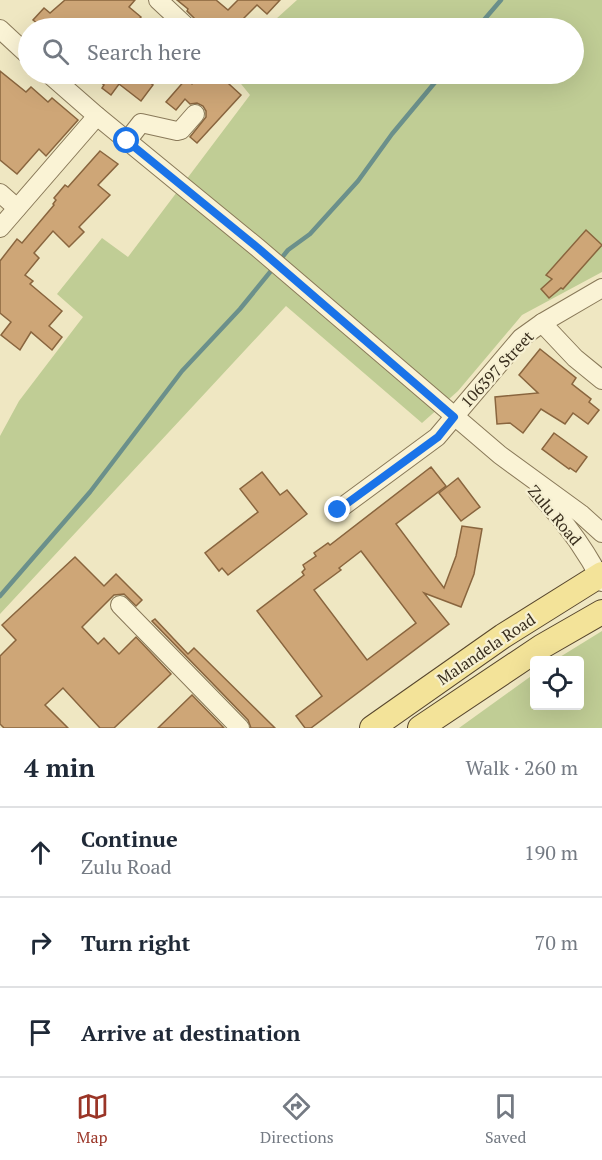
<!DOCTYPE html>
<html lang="en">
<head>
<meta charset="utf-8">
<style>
  body { margin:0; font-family:"PT Serif",serif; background:#f6f6f7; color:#1f2937 }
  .controls { position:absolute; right:18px; bottom:18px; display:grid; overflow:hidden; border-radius:6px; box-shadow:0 6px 24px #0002 }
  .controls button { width:54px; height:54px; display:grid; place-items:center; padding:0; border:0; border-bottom:2px solid #e0e1e3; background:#fff; color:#1f2937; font:30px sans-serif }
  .stop { position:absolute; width:18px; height:18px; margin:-14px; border:4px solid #1a73e8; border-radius:50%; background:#fff }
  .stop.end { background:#1a73e8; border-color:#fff; box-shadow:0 2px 6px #0008 }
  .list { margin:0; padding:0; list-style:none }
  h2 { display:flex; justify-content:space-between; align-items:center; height:78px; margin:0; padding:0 24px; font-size:26px }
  h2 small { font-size:20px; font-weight:400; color:#747a83 }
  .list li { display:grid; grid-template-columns:39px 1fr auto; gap:18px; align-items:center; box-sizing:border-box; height:90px; padding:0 24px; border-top:2px solid #e0e1e3 }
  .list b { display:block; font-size:22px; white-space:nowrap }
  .list p { margin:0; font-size:20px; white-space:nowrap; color:#747a83 }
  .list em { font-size:20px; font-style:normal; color:#747a83 }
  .icon { flex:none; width:33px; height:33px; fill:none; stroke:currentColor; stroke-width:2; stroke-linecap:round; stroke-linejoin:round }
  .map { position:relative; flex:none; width:602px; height:728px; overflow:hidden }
  .search { position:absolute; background:#fff; box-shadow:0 6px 24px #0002; left:18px; right:18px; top:18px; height:66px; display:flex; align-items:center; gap:15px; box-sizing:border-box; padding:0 21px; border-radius:33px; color:#747a83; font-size:22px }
  .sheet { height:348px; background:#fff }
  nav { display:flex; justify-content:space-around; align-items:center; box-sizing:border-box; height:84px; border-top:2px solid #e0e1e3; background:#fff; font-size:16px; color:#747a83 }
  nav a { display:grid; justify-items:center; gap:3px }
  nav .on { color:#9a3527 }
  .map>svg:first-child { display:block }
  .green { fill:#c0cd95 }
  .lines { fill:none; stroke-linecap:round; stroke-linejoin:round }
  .stream { stroke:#6b908b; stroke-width:4.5 }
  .building { fill:#cea677; stroke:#89653e; stroke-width:1.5; fill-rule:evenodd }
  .minor-casing { stroke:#897959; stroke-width:20 }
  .major-casing { stroke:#57462d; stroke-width:26 }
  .minor { stroke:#faf3d5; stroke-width:18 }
  .major { stroke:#f3e399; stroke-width:24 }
  .route { stroke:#1a73e8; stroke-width:8 }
  .labels { text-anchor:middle; stroke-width:4.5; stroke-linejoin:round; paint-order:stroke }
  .street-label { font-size:16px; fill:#392e1d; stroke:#f6f0d2 }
</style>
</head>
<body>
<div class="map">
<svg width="602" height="728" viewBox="0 0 602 728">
  <rect width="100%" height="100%" fill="#efe7c2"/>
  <g class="green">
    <polygon points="297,0 602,0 602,272 522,315 458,391 422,423 286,306 0,614 0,436 19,401 83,317 57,294 102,238 128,257 250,95 233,74 574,74 574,28 266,28"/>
    <polygon points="602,631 602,728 459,728 534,674 534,706 580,706 580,660 555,660"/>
  </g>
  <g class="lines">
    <g class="stream">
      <polyline points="477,28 501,0"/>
      <polyline points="280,260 288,250 310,234 358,181 392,134 442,74"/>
      <polyline points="0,596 90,492 182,371 240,309 275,266"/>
    </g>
  </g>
  <g class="building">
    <polygon points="65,0 135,0 129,7 141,17 131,28 118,19 110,28 43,28 33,20 44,8 50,13"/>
    <polygon points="177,0 216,0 228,10 238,0 280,0 267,14 257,5 234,28 201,28 196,20 187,11 188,9"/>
    <polygon points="0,71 26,92 31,87 48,102 52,98 78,120 46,156 39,149 17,174 0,160"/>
    <polygon points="90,74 138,74 153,85 141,101 119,84 111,95 102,88 104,85"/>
    <polygon points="201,74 218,74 241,95 197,143 190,137 206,117 206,111 203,106 197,103 190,104 185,99 176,110 166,102 186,79 192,84"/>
    <polygon points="100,151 118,164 98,185 110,195 79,227 84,232 69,247 53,231 34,253 39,258 25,275 33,281 30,284 62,311 49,326 62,337 52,350 31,332 20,350 1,335 11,322 0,313 0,261 17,239 22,243 54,205 53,204 56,200 54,198 65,185 68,187"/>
    <polygon points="586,230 602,245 563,289 561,288 549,298 541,289 552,279 546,275"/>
    <polygon points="540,349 576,378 572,384 591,399 589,402 599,410 588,424 573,413 565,424 541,409 523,433 510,423 497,424 495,397 538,393 519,375"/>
    <polygon points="554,433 587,457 576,472 570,468 569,469 542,449"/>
    <path d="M431 467 446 486 396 524 444 588 456 556 462 526 482 529 474 574 461 607 424 593 449 624 311 728H305L296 716 322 696 257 611 304 575 302 572 305 569 303 565 316 556 314 553 328 543 330 545ZM361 551 416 623 367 660 314 590 341 570 339 568Z"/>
    <polygon points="262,472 280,495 287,490 307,514 228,575 222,568 219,571 205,553 258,512 240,489"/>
    <polygon points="458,478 480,507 461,521 439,493"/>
    <polygon points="75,557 104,586 116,574 142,600 136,606 124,594 114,595 82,627 98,644 104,638 119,654 136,637 171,674 114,728 100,728 63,688 45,705 68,728 4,728 0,724 0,656 16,640 2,625"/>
    <polygon points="155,619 188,654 194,648 275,728 251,728 248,720 152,621"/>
    <polygon points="192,695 224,728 158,728"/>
  </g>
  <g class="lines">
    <defs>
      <g id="minor">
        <polyline points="158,0 188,28"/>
        <polyline points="0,29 28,55"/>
        <polyline points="49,74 97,116 258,248 500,455 581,514 602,533"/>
        <polyline points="127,141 141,123 177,131 181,130 195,114"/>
        <polyline points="0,193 17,208"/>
        <polyline points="0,228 97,116"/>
        <polyline points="542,323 575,358 602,380"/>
        <path d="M538 493C563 519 586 550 602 582"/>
        <polyline points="338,510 437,437 521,338 542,323 602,288"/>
        <polyline points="120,605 240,728"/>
      </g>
      <g id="major">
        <polyline points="372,728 503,636 602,574"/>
        <polyline points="420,728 541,647 602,612"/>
      </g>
    </defs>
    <use href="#minor" class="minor-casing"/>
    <use href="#major" class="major-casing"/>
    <use href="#minor" class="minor"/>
    <use href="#major" class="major"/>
  </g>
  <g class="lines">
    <polyline class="route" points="127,141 258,248 454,417 438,437 338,510"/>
  </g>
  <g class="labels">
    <g class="street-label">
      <text transform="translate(497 369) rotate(-47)" y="6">106397 Street</text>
      <text transform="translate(555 515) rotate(50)" y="6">Zulu Road</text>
      <text transform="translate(486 649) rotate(-34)" y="6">Malandela Road</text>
    </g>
  </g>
</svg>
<div class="controls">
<button><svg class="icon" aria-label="locate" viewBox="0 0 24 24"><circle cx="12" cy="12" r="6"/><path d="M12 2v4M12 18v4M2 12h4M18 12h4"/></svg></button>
</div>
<div class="stop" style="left:127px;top:141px"></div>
<div class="stop end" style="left:338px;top:510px"></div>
<div class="search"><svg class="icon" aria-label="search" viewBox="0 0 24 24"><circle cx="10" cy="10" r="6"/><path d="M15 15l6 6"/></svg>Search here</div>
</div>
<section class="sheet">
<h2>4 min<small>Walk · 260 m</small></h2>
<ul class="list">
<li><svg class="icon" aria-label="ahead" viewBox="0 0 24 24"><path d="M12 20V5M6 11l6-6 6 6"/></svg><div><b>Continue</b><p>Zulu Road</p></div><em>190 m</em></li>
<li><svg class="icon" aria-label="right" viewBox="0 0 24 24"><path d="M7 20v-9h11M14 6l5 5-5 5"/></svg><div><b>Turn right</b></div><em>70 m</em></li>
<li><svg class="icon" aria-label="arrive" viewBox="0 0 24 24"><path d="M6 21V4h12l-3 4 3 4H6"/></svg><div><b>Arrive at destination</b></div></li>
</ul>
</section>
<nav>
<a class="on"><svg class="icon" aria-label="map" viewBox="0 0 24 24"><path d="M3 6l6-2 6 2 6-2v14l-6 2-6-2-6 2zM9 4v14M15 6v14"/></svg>Map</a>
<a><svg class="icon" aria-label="directions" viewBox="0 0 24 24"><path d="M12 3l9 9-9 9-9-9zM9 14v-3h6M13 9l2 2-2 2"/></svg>Directions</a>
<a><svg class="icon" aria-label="saved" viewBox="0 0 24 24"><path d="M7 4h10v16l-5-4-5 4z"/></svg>Saved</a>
</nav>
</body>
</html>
